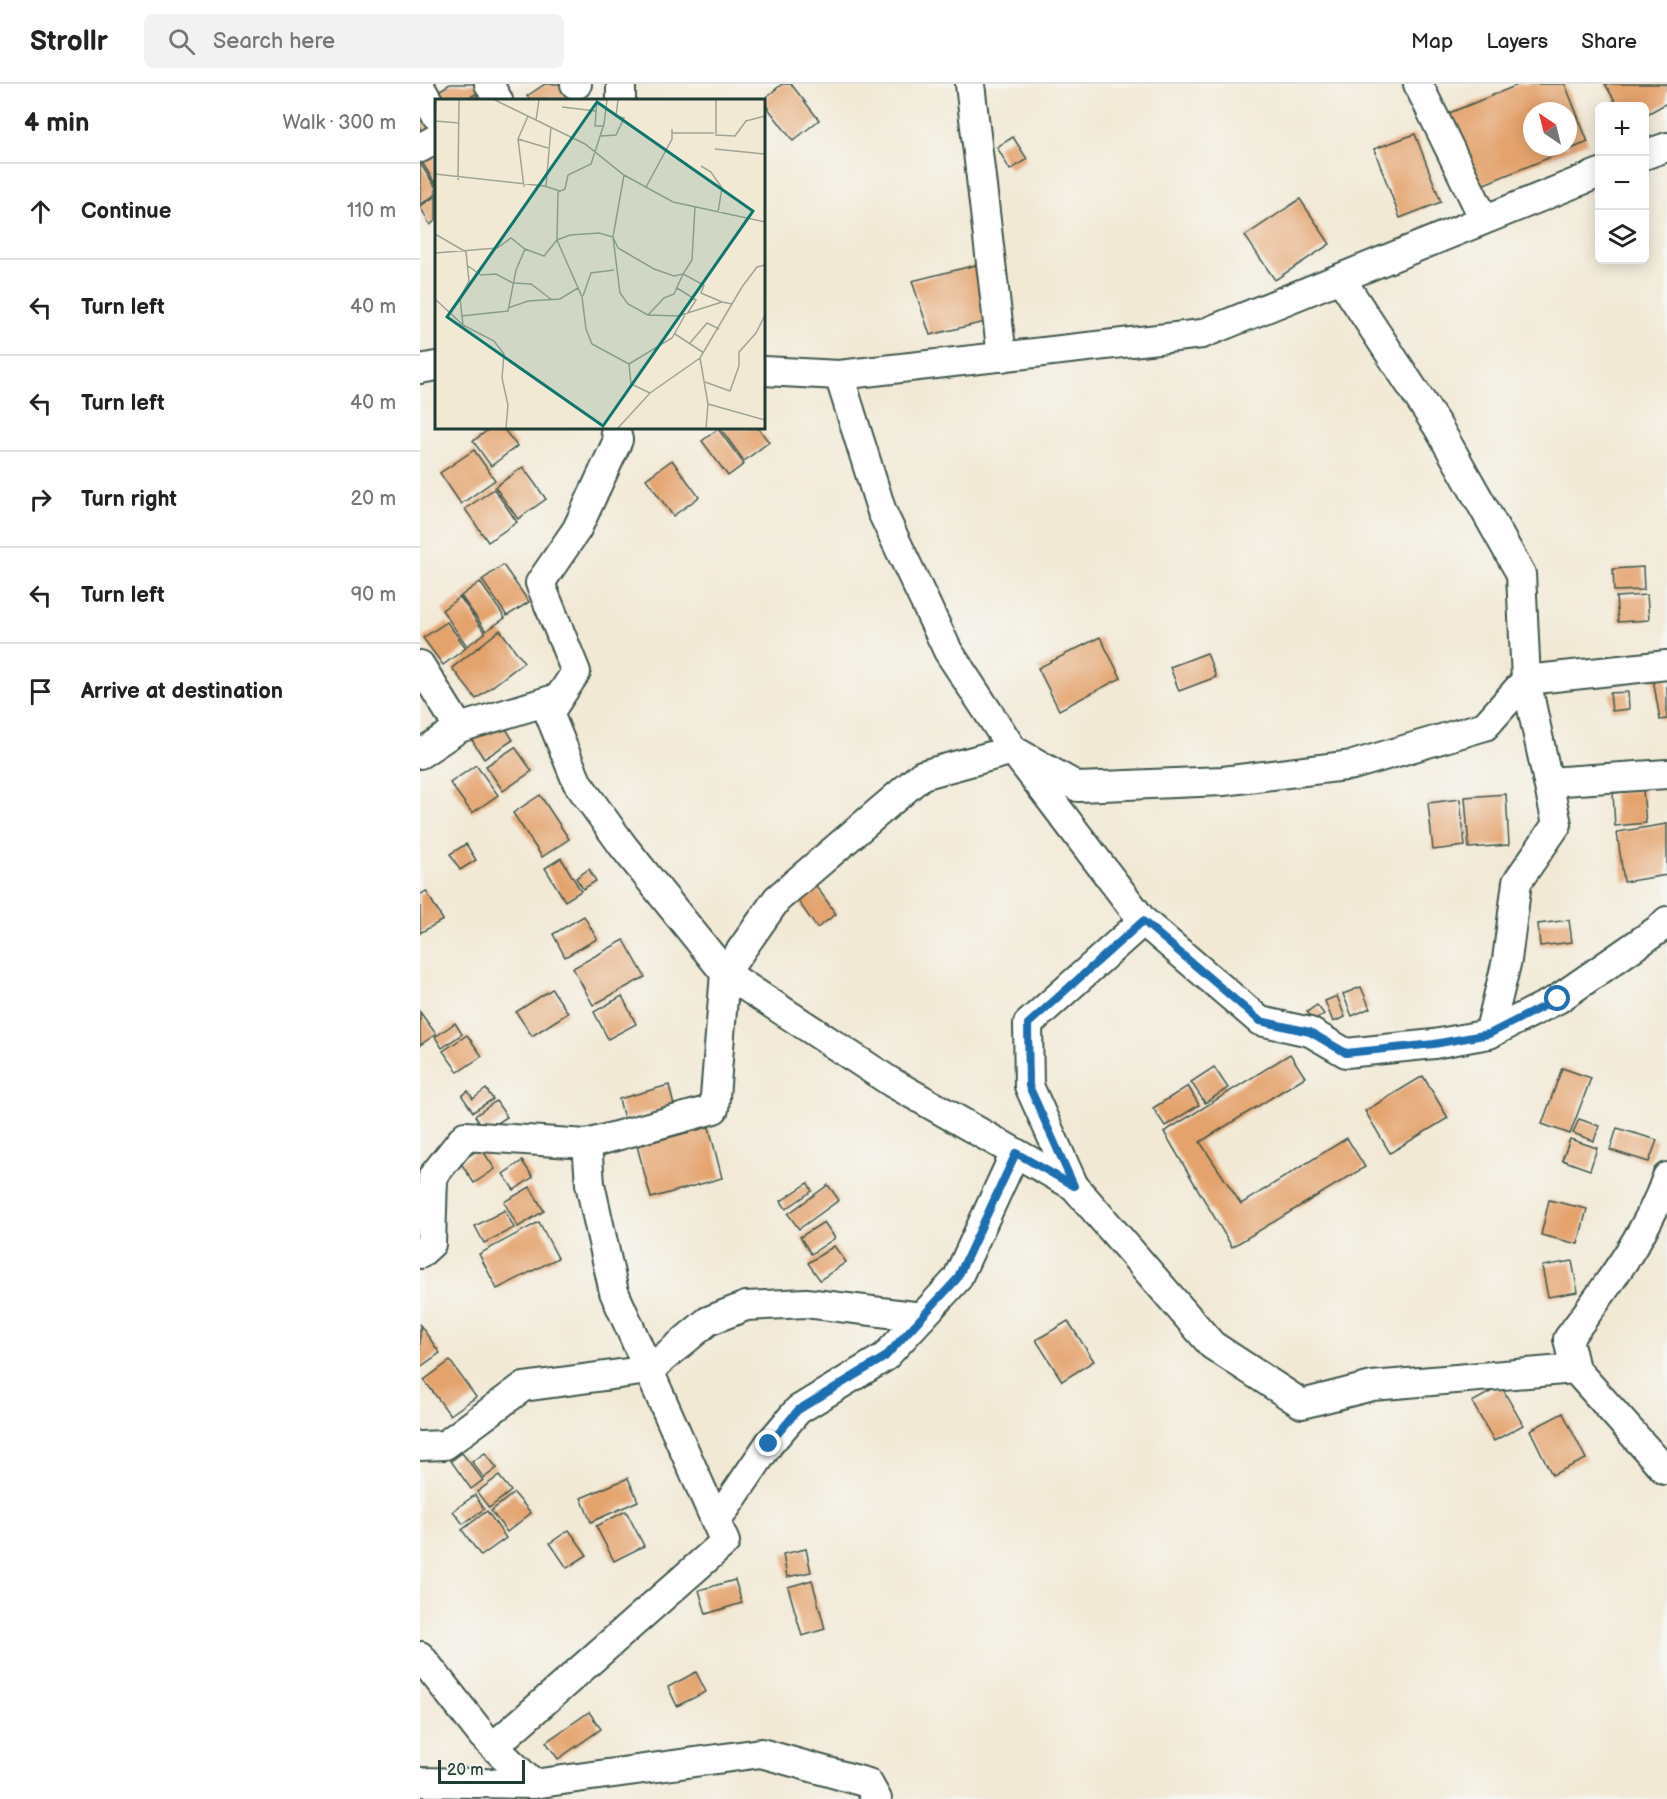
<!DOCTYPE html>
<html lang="en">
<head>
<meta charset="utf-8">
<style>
  body { margin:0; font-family:"Balsamiq Sans",sans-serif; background:#f2f2f2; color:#222 }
  .controls { position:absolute; right:18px; top:18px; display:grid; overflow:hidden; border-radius:9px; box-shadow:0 3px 15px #0003 }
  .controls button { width:54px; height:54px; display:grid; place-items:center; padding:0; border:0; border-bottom:2px solid #e0e0e0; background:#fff; color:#222; font:30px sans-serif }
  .compass { position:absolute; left:1103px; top:18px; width:54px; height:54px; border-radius:50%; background:#fff; box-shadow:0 3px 15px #0003; rotate:325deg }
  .scale { position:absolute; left:18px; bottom:15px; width:87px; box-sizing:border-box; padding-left:6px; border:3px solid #1f3d34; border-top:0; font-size:16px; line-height:21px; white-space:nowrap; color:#1f3d34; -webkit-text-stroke:4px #f6f6f2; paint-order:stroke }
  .stop { position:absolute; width:18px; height:18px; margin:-14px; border:4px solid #1f6fb2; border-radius:50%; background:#fff }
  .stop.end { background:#1f6fb2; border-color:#fff; box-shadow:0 2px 6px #0008 }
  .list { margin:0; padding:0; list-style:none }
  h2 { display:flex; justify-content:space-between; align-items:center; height:78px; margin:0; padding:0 24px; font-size:26px }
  h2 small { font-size:20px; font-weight:400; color:#767676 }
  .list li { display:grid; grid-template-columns:39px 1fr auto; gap:18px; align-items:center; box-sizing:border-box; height:96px; padding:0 24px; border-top:2px solid #e0e0e0 }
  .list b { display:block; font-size:22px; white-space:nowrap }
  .list em { font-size:20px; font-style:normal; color:#767676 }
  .icon { flex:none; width:33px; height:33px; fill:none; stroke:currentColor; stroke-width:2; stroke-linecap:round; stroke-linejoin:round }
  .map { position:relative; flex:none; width:1247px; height:1715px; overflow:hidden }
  header { display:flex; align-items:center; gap:36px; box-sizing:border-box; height:84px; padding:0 30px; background:#fff; border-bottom:2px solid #e0e0e0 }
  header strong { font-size:28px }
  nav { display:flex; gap:33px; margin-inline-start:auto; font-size:21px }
  .search { width:420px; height:54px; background:#f2f2f2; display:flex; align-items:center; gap:15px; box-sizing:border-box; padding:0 21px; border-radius:9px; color:#767676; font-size:22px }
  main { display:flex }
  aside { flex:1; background:#fff }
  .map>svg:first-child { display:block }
  .building { fill:#e4a26c; fill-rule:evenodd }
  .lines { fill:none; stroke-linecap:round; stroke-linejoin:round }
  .minor-casing { stroke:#3f574c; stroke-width:32 }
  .minor { stroke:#fff; stroke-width:28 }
  .route { stroke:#1f6fb2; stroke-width:8 }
  .inset-road { fill:none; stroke:#9ea495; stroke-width:1.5 }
  .view { fill:#0f766e; fill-opacity:0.15; stroke:#0f766e; stroke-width:3 }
  .inset-edge { fill:none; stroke:#1f3d34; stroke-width:3 }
</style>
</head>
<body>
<header>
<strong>Strollr</strong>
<div class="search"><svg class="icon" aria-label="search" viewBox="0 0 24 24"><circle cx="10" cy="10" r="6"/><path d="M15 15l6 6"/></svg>Search here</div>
<nav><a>Map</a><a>Layers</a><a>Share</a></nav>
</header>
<main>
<aside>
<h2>4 min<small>Walk · 300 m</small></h2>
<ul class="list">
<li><svg class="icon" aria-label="ahead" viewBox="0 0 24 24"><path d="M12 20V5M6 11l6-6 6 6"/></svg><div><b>Continue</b></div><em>110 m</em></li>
<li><svg class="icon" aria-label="left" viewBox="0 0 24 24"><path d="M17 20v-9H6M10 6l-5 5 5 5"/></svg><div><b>Turn left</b></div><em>40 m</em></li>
<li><svg class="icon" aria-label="left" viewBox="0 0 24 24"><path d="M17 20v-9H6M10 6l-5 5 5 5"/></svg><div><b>Turn left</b></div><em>40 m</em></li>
<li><svg class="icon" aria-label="right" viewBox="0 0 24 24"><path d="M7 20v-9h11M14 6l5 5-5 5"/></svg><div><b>Turn right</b></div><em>20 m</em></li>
<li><svg class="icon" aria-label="left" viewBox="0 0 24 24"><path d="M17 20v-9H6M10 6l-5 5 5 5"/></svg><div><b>Turn left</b></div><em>90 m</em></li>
<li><svg class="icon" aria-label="arrive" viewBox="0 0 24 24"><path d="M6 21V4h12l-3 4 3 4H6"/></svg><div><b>Arrive at destination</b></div></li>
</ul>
</aside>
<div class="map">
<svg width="1247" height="1715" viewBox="0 0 1247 1715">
  <rect width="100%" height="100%" fill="#f6f6f2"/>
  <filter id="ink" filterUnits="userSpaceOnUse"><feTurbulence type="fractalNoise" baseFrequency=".0167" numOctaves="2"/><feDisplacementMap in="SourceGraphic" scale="12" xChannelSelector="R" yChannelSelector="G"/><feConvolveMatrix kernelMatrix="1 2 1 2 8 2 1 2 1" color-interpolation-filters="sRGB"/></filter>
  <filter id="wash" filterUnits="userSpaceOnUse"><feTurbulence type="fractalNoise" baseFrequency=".008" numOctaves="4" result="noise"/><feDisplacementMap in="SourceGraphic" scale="24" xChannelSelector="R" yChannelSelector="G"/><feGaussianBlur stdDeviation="1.35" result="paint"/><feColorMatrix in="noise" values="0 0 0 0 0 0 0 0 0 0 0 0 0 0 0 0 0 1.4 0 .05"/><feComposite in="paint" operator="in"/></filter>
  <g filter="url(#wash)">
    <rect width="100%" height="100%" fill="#f2e9d5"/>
    <g id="blocks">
      <g class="building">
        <polygon points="30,0 63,0 66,4 45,16 22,16 17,8"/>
        <polygon points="125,0 141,0 152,16 111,16 107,12"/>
        <polygon points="362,0 371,0 399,36 373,57 344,19 344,15"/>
        <path d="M1100 0H1145L1168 58 1057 103 1027 30ZM1112 27H1148V63H1112Z"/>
        <polygon points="1185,0 1247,0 1247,19 1224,32 1224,22 1198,22"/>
        <polygon points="66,6 73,16 50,16"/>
        <polygon points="0,30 10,48 0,53"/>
        <polygon points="995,50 1021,118 980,134 954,65"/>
        <polygon points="593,53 607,75 590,86 577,63"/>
        <polygon points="16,65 16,101 0,75"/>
        <polygon points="0,79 16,104 16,110 0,121"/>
        <polygon points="16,112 16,136 10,141 0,122"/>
        <polygon points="880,115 910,160 855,196 825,152"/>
        <polygon points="556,181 569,237 510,251 492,197"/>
        <polygon points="71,344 83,344 97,362 71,382 53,357"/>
        <polygon points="300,344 338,344 349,358 324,377"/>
        <polygon points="298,345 324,380 308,392 282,357"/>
        <polygon points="54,366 75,396 41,420 20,389"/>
        <polygon points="252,376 279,413 253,432 226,395"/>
        <polygon points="103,383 126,415 98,435 75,403"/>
        <polygon points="74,405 97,438 68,458 45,425"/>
        <polygon points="83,481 109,518 87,532 62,496"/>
        <polygon points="1223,483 1224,506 1194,507 1193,485"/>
        <polygon points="60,498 85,534 66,547 41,512"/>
        <polygon points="1227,511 1229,536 1198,538 1196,513"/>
        <polygon points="40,513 65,549 47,562 22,526"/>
        <polygon points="27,538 46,564 23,581 3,554"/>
        <polygon points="80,546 104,578 56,615 32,584"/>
        <polygon points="680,553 701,594 639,626 618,584"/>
        <polygon points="787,569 796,593 759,607 750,583"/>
        <polygon points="1247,586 1247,635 1240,636 1232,589"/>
        <polygon points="1208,608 1209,625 1192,627 1190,609"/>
        <polygon points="80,635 93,656 64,675 50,653"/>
        <polygon points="95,663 112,687 83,707 66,682"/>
        <polygon points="56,681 78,711 52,729 30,699"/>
        <polygon points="1223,706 1226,739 1195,742 1193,709"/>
        <polygon points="1086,710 1089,761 1049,764 1045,713"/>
        <polygon points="120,711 149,755 122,773 93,729"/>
        <polygon points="1040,715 1045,762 1013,766 1008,719"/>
        <polygon points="1247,740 1247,791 1204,798 1197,748"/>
        <polygon points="46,760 56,776 40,786 30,770"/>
        <polygon points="141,774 161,807 145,817 125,784"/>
        <polygon points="169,785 176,797 163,805 156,794"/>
        <polygon points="392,796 416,830 397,844 373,810"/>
        <polygon points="6,807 23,836 0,849 0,811"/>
        <polygon points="164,832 177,855 145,873 133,850"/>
        <polygon points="1149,836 1152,858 1120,862 1118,840"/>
        <polygon points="204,856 225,893 173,921 153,884"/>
        <polygon points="941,903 950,924 932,932 923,910"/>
        <polygon points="132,905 148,929 112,952 96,928"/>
        <polygon points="202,912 216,940 188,955 174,928"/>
        <polygon points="917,912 925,933 913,938 905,917"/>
        <polygon points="897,921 904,930 894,937 887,928"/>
        <polygon points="0,928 16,950 0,961"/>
        <polygon points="35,939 42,950 22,964 15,953"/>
        <polygon points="47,951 62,972 38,988 23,967"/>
        <polygon points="870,970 885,993 780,1058 821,1120 927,1054 945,1083 812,1163 744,1048"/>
        <polygon points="794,983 808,1004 785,1019 771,998"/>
        <polygon points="1142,984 1171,994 1150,1050 1122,1040"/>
        <polygon points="1003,992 1028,1034 970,1069 945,1027"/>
        <polygon points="249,1001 254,1022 204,1035 199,1015"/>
        <polygon points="768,1002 779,1021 745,1042 733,1024"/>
        <polygon points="66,1005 73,1015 53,1028 42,1012 48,1007 53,1015"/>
        <polygon points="76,1017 87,1033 65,1047 55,1032"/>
        <polygon points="1159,1035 1179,1042 1174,1057 1153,1049"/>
        <polygon points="289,1043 302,1094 231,1114 217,1062"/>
        <polygon points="1197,1044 1237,1056 1229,1078 1190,1066"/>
        <polygon points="1150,1055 1177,1064 1170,1086 1142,1076"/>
        <polygon points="61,1064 75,1085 54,1099 40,1078"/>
        <polygon points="102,1077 113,1093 94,1106 83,1090"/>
        <polygon points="388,1099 392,1107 366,1125 361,1117"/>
        <polygon points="408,1101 419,1116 379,1145 368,1130"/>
        <polygon points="110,1103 124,1127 98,1143 84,1118"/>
        <polygon points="1129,1116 1167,1125 1158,1160 1121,1151"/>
        <polygon points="85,1126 94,1144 64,1159 55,1142"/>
        <polygon points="119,1138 138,1174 77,1205 59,1170"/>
        <polygon points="404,1138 415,1154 391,1170 380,1153"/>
        <polygon points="414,1162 426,1178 400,1196 388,1179"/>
        <polygon points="1152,1177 1158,1208 1128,1213 1122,1182"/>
        <polygon points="648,1237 674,1277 642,1297 616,1256"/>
        <polygon points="0,1241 20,1269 0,1283"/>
        <polygon points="30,1277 56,1313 30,1331 4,1296"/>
        <polygon points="1081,1302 1103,1341 1074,1357 1052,1318"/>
        <polygon points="1143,1329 1166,1375 1132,1391 1110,1346"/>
        <polygon points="42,1369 63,1396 51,1405 31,1377"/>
        <polygon points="65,1369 77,1384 64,1394 52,1378"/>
        <polygon points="79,1392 91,1407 69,1424 57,1408"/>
        <polygon points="208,1394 218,1417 171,1438 161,1414"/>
        <polygon points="94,1409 111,1429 87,1448 71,1427"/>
        <polygon points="55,1411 64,1425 43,1440 33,1427"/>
        <polygon points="67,1427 86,1454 61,1472 42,1446"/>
        <polygon points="206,1427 224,1462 194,1477 176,1442"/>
        <polygon points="149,1446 167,1471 147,1484 130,1459"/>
        <polygon points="386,1465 391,1488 367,1493 363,1470"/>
        <polygon points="315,1496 322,1519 286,1530 279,1506"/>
        <polygon points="392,1496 405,1545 382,1552 368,1503"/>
        <polygon points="276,1588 286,1608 257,1622 248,1603"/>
        <polygon points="169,1628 181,1645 138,1675 126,1658"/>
      </g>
    </g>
  </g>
  <g filter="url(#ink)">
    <use href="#blocks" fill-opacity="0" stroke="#3f574c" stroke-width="1.5"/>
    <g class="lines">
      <defs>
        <g id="minor">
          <polyline points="69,0 78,16"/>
          <polyline points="155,0 157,0"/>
          <polyline points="201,0 201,16"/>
          <polyline points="550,0 582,273"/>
          <polyline points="998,0 1064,135"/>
          <polyline points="0,3 16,31"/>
          <polyline points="0,64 16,55"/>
          <polyline points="1224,71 1247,63"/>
          <polyline points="921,195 1018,343 1101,490 1106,596 1247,581"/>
          <polyline points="0,285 16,282"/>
          <polyline points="344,287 419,291 782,250 1180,89"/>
          <polyline points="195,344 198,356 157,445 120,499 156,588 129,629 157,698 203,762 305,889 471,998 654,1102 792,1261 882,1320 952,1302 1155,1285 1245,1386 1247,1386"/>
          <polyline points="0,581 39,644"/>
          <polygon points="1106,596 1137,740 1097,798 1087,876 1069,950 1014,960 926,969 890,948 840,937 723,837 593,666 658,703 803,697 933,681 1065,642"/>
          <polyline points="0,670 39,644 138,614"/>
          <polyline points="1128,698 1247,690"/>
          <polyline points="1069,950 1138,915 1239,845 1247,837"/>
          <polyline points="654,1102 609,1002 608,940 723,837"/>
          <polyline points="0,1170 11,1160 13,1092 45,1052 167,1060 294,1025 305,889 357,815 502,691 593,666 528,567 462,428 419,291"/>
          <path d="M1155 1285 1148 1255C1185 1204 1226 1153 1247 1093"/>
          <polyline points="0,1362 25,1361 103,1303 229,1286 288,1237 326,1222 386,1219 502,1233"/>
          <polyline points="296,1438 349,1360 378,1326 465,1273 537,1195 595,1069"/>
          <polyline points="0,1572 63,1652 113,1700 0,1698"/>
          <polyline points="74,1662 305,1458 194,1208 170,1100 167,1060"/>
          <polyline points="113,1700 341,1669 448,1699 457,1715"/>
        </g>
      </defs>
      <use href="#minor" class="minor-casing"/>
      <use href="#minor" class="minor"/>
    </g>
  </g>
  <g class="lines" filter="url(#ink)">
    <polyline class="route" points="349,1360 378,1326 465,1273 537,1195 596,1069 654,1102 609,1002 608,940 723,837 840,937 890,948 926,969 1014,960 1069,950 1138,915"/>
  </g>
  <g transform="translate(15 15)">
    <rect width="330" height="330" fill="#f2e9d5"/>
    <path class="inset-road" d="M60 1 150 45 189 76 238 103 330 123M162 1 160 27H169M172 1 169 25 156 65 133 76 130 90 123 93 122 141 147 198 151 230 157 245 194 265 196 285 215 294M281 1V36L300 37 311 22 330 17M127 8 161 12M101 21 104 1M0 22 24 24M0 23 1 1M237 34H279M166 37 181 36 189 19 181 17 183 1M83 40 113 49M280 50 330 55M266 67 276 73 287 89 283 113M0 75 109 87 125 92M23 81 24 1M111 87 116 28M89 88 83 40 93 17M211 88 237 40V30M260 108 257 161 248 175 269 186 266 194 287 203M178 138 183 149 219 170 239 177 248 175 239 195 229 199 213 216 193 205 185 194ZM0 154 62 149 76 139 90 150 109 157 122 141 135 136 164 134 178 138 189 76M33 167 46 176 61 175 78 184 96 185 117 201M242 189 261 201 252 215M148 197 156 174 179 171M0 200 28 226 25 199 34 182 31 153 0 135M73 209 93 202 125 200 143 189M213 216 243 217 287 203 297 205M26 217 73 212 81 171 90 150M28 226 59 242 69 255 67 279 73 306 71 329M240 235 269 254M255 244 272 224 284 230M265 259 273 305 271 329M194 265 237 239 250 216M270 283 295 292 304 267V253L321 234 330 216M273 305 330 321M183 329 215 294 265 259 307 188 322 168 330 166"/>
    <path class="view" d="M162 3 318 112 168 327 12 218Z"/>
    <rect width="330" height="330" class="inset-edge"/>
  </g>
</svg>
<div class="controls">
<button>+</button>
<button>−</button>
<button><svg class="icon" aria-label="layers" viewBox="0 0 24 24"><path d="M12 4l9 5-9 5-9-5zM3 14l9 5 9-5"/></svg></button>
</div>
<svg class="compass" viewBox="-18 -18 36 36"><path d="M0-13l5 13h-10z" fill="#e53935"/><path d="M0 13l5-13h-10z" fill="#767676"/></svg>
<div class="scale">20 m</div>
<div class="stop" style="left:1138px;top:915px"></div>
<div class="stop end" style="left:349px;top:1360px"></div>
</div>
</main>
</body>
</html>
